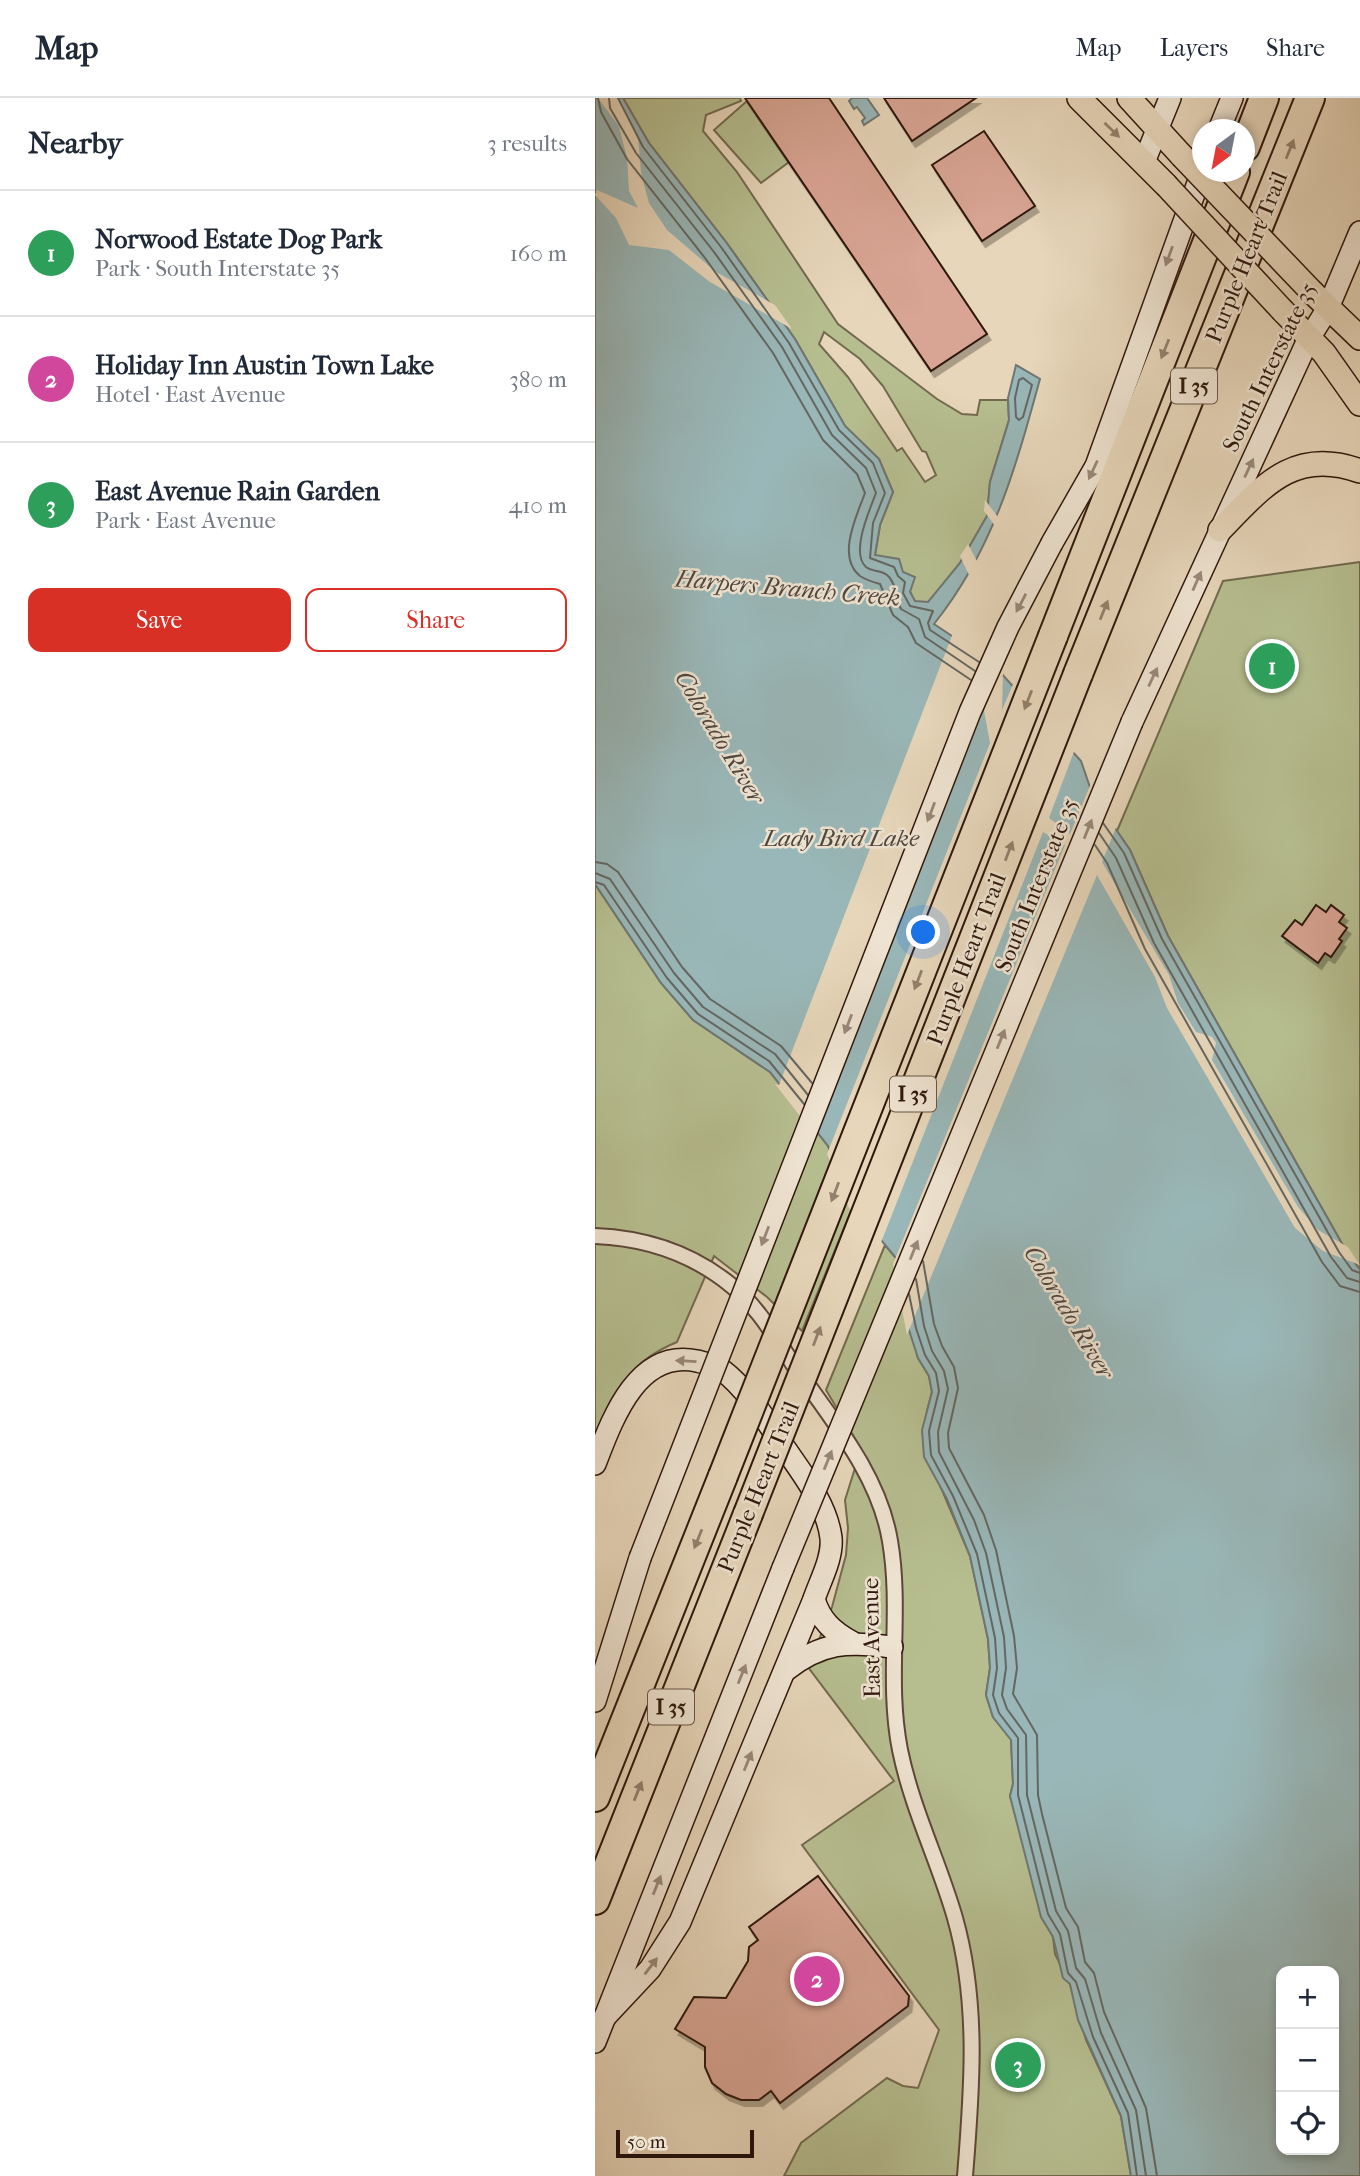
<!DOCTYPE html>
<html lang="en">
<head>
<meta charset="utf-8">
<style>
  body { margin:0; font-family:"IM FELL French Canon",serif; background:#f2f2f3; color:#1f2937 }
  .controls { position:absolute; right:21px; bottom:21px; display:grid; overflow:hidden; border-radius:14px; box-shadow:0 4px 10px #0003 }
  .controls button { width:63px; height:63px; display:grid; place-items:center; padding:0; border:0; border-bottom:2px solid #e0e1e3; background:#fff; color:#1f2937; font:35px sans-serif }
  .compass { position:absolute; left:597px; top:21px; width:63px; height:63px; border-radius:50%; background:#fff; box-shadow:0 4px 10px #0003; rotate:212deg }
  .scale { position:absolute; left:21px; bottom:18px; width:138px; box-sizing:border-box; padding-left:7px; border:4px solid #2f170c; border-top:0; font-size:19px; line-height:24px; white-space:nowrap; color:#2f170c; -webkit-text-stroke:5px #efe4d2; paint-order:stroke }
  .you { position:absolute; left:329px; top:835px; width:24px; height:24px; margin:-18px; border:5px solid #fff; border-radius:50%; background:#1a73e8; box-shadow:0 0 0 10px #1a73e833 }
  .badge { display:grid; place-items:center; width:46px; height:46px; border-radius:50%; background:#d93025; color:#fff; font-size:23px; font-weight:700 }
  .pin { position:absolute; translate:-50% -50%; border:4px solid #fff; box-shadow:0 2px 7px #0006 }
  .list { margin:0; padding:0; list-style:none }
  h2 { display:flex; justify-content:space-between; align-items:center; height:91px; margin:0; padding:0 28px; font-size:30px }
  h2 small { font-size:23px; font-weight:400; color:#747a83 }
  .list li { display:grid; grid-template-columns:46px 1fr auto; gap:21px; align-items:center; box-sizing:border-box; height:126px; padding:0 28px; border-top:2px solid #e0e1e3 }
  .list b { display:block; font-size:26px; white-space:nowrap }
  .list p { margin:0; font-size:23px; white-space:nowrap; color:#747a83 }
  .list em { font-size:23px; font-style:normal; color:#747a83 }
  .actions { display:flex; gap:14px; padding:21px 28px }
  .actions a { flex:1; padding:16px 0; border:2px solid #d93025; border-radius:14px; text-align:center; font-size:24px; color:#d93025 }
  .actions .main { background:#d93025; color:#fff }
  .icon { flex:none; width:38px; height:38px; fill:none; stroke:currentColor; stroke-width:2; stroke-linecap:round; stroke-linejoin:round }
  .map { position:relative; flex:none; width:765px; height:2078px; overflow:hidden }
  header { display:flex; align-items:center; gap:42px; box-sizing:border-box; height:98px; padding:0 35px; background:#fff; border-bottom:2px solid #e0e1e3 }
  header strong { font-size:33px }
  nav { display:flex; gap:38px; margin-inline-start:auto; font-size:24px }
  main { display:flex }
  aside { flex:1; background:#fff }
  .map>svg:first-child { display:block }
  .green { fill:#b6be90; stroke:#726a4e; stroke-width:2; fill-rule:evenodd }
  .water { fill:#99b7b8; stroke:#6f7773; stroke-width:2; fill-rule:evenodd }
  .pier { fill:#e7d6ba }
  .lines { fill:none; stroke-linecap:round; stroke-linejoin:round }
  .shore { stroke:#646762; stroke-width:2 }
  .building { fill:#d8a493; stroke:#2f170c; stroke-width:2; filter:url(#shadow) }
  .street-casing { stroke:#5d4738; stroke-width:18 }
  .secondary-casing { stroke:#2f170c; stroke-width:24 }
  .primary-casing { stroke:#2f170c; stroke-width:26 }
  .highway-casing { stroke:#2f170c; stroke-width:32 }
  .street { stroke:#efe4d2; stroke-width:14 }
  .secondary { stroke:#efe4d2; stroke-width:21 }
  .primary { stroke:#e7d6ba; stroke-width:23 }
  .highway { stroke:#e7d6ba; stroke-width:28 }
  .secondary-bridge-casing { stroke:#2f170c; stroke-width:24; stroke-linecap:butt }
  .primary-bridge-casing { stroke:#2f170c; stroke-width:26; stroke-linecap:butt }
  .highway-bridge-casing { stroke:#2f170c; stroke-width:32; stroke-linecap:butt }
  .secondary-bridge { stroke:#efe4d2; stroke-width:21 }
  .primary-bridge { stroke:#e7d6ba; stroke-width:23 }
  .highway-bridge { stroke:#e7d6ba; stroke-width:28 }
  .oneway { fill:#94806c }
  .oneway2 { fill:#998879 }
  .labels { text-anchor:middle; stroke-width:5; stroke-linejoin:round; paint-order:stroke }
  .shield { fill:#efe4d2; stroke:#695447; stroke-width:2 }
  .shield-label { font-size:21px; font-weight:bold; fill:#2f170c }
  .street-label { font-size:23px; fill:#2f170c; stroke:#efe4d2 }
  .water-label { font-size:24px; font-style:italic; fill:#4f4740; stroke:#efe4d2 }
</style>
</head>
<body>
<header>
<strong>Map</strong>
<nav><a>Map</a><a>Layers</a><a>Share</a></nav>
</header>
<main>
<aside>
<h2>Nearby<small>3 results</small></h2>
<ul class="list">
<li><span class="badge" style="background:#2e9e5b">1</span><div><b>Norwood Estate Dog Park</b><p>Park · South Interstate 35</p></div><em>160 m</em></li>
<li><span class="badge" style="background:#d1479c">2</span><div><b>Holiday Inn Austin Town Lake</b><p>Hotel · East Avenue</p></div><em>380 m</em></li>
<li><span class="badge" style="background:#2e9e5b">3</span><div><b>East Avenue Rain Garden</b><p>Park · East Avenue</p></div><em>410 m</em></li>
</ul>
<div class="actions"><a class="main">Save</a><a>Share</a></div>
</aside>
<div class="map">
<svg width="765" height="2078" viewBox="0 0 765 2078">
  <defs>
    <filter id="shadow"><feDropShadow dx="3.5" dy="6" stdDeviation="0" flood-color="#0004"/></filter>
  </defs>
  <rect width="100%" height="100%" fill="#e7d6ba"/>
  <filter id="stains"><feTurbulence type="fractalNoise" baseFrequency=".00286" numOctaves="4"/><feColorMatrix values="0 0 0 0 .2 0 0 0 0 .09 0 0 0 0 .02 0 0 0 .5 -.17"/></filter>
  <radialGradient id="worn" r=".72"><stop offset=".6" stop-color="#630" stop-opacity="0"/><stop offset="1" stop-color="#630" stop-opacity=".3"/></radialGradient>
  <g class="green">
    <path d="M28 0H145L146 3 111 17 108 33 142 74 243 226 342 301 367 316 382 317 385 302H413L414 322 395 384 392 418 365 465 333 505 320 504C309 482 306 465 280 457L285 427 298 394 284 361 250 328 200 241 131 144 54 45ZM229 234 265 261 288 288 327 353 331 354 341 377 330 384 307 350 302 353 253 279 224 246Z"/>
    <polygon points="152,3 194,64 166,85 119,32"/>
    <polygon points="765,464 765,1172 750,1151 573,838 535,752 522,733 628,483"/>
    <path d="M0 786 66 885 98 922 175 974 233 1048 258 1108 207 1233 172 1199 119 1158 82 1244C34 1264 26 1287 6 1332H0Z"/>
    <polygon points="290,1147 301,1160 323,1260 334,1278 337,1294 332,1313 338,1371 375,1458 393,1541 395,1570 391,1597 398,1619 416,1641 418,1686 415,1698 443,1802 458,1839 460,1856 475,1886 491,1942 526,2018 536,2078 189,2078 206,2045 292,1980 308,1988 323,1990 344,1932 207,1747 299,1683 213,1569 237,1509 251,1457 253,1430 250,1402 266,1351 231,1292"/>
  </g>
  <g class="water">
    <path d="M0 0H28L54 45 131 144 200 241 250 328 284 361 298 394 285 427 280 457 304 461 308 474 320 479 315 494 320 503 333 504 365 465 392 418 395 384 414 322 413 300 421 267 445 281C420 372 398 452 339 526L396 564 486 663 498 698 535 752 573 838 750 1151 765 1172V2078H536L526 2018 483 1922 475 1886 468 1880 458 1839 446 1819 415 1698 418 1686 416 1642 398 1619 391 1597 395 1570 393 1541 375 1458 352 1401 329 1359 327 1332 337 1294 334 1278 323 1260 314 1232 301 1160 258 1108 233 1048 175 974 98 922 66 885 0 786ZM686 1873H739V2052H686Z"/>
    <polygon points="257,0 272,0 284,17 269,27 267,23 270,20 262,9 259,11 254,3"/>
  </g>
  <g class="pier">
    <polygon points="3,0 22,0 27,5 43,39 46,75 54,105 72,132 121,174 180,207 197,231 115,184 74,152 34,147 21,120 0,97 2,92 43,110 34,93 32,60 24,28"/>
    <polygon points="448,279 426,364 401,434 386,464 400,428 389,413 390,402 403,419 424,366"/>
    <polygon points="373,446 384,467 375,479 365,458"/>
    <polygon points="358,535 398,561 408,573 407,612 419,584 480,651 454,720 475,736 497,683 501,696 522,727 507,764 574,877 583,905 601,934 617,939 621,945 617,962 703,1109 723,1132 753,1149 765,1167 728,1153 700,1130 572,910 560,879 502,777 312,1237 298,1166 470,747 448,734 285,1147 254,1110 232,1056 395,645 389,613 396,590 219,1036 180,986 184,987"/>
  </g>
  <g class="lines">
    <g class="shore">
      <path d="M3 0 6 14 32 61 110 160 178 255 228 342 262 376 270 395C262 417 241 459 265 478 271 482 278 484 285 486L298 517 313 529 321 545 376 582"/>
      <path d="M14 0 15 10 41 55 119 154 187 249 237 337 271 370 281 395C275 411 255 455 271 469 277 474 286 472 292 477 301 484 301 501 306 511L324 521 330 539 380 573"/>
      <polyline points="23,0 48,49 126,149 194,245 244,332 278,365 290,395 278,425 275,460 299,469 303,478 310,484 308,495 315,508 338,513 333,525 335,532 384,564"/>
      <polygon points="428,280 437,287 428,319 424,322 421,319 420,300 424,282"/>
      <polyline points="508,725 529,755 567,841 744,1154 757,1172 765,1175"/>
      <polyline points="504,735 521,760 559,845 736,1159 752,1180 765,1184"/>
      <polyline points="500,747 512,765 550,851 727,1164 745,1188 765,1194"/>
      <polyline points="0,764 12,766 23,774 87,869 115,901 186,948 217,985"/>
      <polyline points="0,775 15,781 79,875 108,909 180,956 213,997"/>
      <polyline points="0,784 9,787 72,880 103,916 174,963 209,1006"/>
      <polyline points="328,1163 339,1226 347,1248 359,1269 363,1290 353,1335 354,1350 389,1417 401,1452 419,1538 422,1570 418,1596 442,1637 443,1697 447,1716 471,1810 483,1829 490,1864 499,1875 509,1914 551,2010 562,2078"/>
      <polyline points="321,1181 329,1228 337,1253 349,1273 353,1291 343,1334 344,1354 379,1422 391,1455 409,1539 411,1570 407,1597 412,1611 431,1637 432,1697 461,1813 473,1833 481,1870 490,1881 506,1935 541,2012 551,2078"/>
      <polyline points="314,1196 321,1230 330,1257 341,1275 344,1293 334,1333 336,1357 358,1398 382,1456 400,1540 402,1570 398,1597 404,1615 423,1640 423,1697 453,1816 465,1836 473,1875 481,1884 498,1939 533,2015 542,2078"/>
    </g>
  </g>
  <g class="building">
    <polygon points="150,0 234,0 392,236 336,273"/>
    <polygon points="289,0 381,0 317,43"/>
    <polygon points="389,33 440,108 387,143 337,67"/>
    <polygon points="721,807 731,814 736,807 749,817 744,824 752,830 744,841 747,843 736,859 730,855 723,865 687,838 700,822 707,827"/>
    <polygon points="223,1778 314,1898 313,1908 185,2005 176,1993 164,2002 146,2002 131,1996 117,1985 110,1969 110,1949 80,1931 99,1899 131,1900 153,1863 154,1849 163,1842 154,1829"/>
  </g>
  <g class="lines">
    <defs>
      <path id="street" d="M0 1138C51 1140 97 1155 137 1188 162 1208 180 1239 198 1266 236 1321 284 1376 295 1443 307 1513 291 1581 305 1652 317 1711 344 1764 360 1820 384 1905 377 1992 370 2078"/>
      <g id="secondary">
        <polyline points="624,32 637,0"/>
        <polyline points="549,64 575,0"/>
        <polyline points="457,445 501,368 608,71"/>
        <polyline points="537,624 713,242 733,210 765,134"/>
        <path d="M0 1366C17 1322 42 1250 102 1263 110 1265 120 1267 127 1272 152 1291 170 1321 187 1346 206 1374 232 1406 236 1440 238 1460 225 1483 219 1501L85 1824 55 1871 10 1919"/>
        <path d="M219 1501C225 1522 238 1534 257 1544"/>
        <path d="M191 1572C227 1544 253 1543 297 1549"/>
        <polyline points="0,1603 45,1460"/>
        <polyline points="0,1944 188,1470"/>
      </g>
      <g id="primary">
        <polyline points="484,0 571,87"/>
        <polyline points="534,0 587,58"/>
        <polyline points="717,194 765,240"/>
        <polyline points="688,213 729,255 765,306"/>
        <path d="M625 432C668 388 699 349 765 373"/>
      </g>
      <g id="highway">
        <polyline points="650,49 669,0"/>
        <polyline points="458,538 640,74"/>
        <polyline points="483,576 715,0"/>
        <polyline points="0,1699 128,1378"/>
        <polyline points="0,1802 153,1416"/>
      </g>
    </defs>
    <use href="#street" class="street-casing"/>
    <use href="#secondary" class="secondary-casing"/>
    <use href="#primary" class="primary-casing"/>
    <use href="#highway" class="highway-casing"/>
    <use href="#street" class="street"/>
    <use href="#secondary" class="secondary"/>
    <use href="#primary" class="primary"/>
    <use href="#highway" class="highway"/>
    <defs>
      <g id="secondary-bridge">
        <polyline points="45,1460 375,614 413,529 457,445"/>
        <polyline points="188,1470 537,624"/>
      </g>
      <g id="primary-bridge">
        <polyline points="587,58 717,194"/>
        <polyline points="571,87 688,213"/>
      </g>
      <g id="highway-bridge">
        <polyline points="128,1378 458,538"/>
        <polyline points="153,1416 483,576"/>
      </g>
    </defs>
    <use href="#secondary-bridge" class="secondary-bridge-casing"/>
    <use href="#primary-bridge" class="primary-bridge-casing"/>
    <use href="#highway-bridge" class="highway-bridge-casing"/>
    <use href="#secondary-bridge" class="secondary-bridge"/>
    <use href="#primary-bridge" class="primary-bridge"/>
    <use href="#highway-bridge" class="highway-bridge"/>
  </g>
  <defs><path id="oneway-solid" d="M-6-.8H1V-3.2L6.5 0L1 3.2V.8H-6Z" transform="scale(1.75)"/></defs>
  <g class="oneway">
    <use href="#oneway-solid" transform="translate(517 32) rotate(44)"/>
    <use href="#oneway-solid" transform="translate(695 51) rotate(-68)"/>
    <use href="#oneway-solid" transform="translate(570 251) rotate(112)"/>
    <use href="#oneway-solid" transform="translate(509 512) rotate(-68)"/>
    <use href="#oneway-solid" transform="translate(433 602) rotate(111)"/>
    <use href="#oneway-solid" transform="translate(414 753) rotate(-69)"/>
    <use href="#oneway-solid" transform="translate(323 882) rotate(111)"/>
    <use href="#oneway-solid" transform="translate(240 1094) rotate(111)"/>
    <use href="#oneway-solid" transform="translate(222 1238) rotate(-69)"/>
    <use href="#oneway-solid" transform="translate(103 1441) rotate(112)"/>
    <use href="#oneway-solid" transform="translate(43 1693) rotate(-68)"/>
  </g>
  <g class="oneway2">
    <use href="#oneway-solid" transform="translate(574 158) rotate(110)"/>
    <use href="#oneway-solid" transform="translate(654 370) rotate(-65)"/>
    <use href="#oneway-solid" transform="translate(498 372) rotate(115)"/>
    <use href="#oneway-solid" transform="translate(602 483) rotate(-66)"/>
    <use href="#oneway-solid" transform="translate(426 505) rotate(118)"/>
    <use href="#oneway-solid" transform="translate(558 579) rotate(-65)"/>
    <use href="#oneway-solid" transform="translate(336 714) rotate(111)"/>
    <use href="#oneway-solid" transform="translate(493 731) rotate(-68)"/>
    <use href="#oneway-solid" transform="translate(253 926) rotate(111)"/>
    <use href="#oneway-solid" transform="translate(406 941) rotate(-68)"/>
    <use href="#oneway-solid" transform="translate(170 1138) rotate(111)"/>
    <use href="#oneway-solid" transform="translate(319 1152) rotate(-68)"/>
    <use href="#oneway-solid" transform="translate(91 1263) rotate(-177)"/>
    <use href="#oneway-solid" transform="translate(233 1362) rotate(-68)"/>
    <use href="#oneway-solid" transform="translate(147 1576) rotate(-68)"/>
    <use href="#oneway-solid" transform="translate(153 1663) rotate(-68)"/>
    <use href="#oneway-solid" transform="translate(62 1787) rotate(-68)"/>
    <use href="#oneway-solid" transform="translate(56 1868) rotate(-53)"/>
  </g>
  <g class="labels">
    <g class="shield">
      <rect x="576" y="270.5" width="46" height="35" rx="5"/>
      <rect x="295" y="978.5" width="46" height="35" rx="5"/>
      <rect x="53" y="1591.5" width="46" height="35" rx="5"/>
    </g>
    <g class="shield-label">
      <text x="599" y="295">I 35</text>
      <text x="318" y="1003">I 35</text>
      <text x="76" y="1616">I 35</text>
    </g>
    <g class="street-label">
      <text transform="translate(651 159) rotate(-68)" y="8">Purple Heart Trail</text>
      <text transform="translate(674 269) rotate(-64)" y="8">South Interstate 35</text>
      <text transform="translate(441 787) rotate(-68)" y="8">South Interstate 35</text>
      <text transform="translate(371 861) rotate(-69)" y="8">Purple Heart Trail</text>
      <text transform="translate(163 1389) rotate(-68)" y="8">Purple Heart Trail</text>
      <text transform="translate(276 1540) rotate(-91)" y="8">East Avenue</text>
    </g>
    <g class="water-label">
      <text transform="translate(193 490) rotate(5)" y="8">Harpers Branch Creek</text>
      <text transform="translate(125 639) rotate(59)" y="8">Colorado River</text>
      <text x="246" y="748">Lady Bird Lake</text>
      <text transform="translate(474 1214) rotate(59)" y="8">Colorado River</text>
    </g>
  </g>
  <rect width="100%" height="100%" filter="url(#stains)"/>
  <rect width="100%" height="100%" fill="url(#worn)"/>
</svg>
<div class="controls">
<button>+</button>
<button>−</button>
<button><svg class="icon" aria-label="locate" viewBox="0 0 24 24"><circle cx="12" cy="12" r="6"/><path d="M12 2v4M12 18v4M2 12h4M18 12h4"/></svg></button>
</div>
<svg class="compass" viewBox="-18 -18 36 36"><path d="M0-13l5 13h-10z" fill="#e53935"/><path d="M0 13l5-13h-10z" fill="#747a83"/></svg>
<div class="scale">50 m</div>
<div class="you"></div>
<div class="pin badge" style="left:677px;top:568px;background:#2e9e5b">1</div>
<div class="pin badge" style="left:222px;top:1881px;background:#d1479c">2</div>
<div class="pin badge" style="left:423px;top:1967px;background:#2e9e5b">3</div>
</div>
</main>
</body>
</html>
